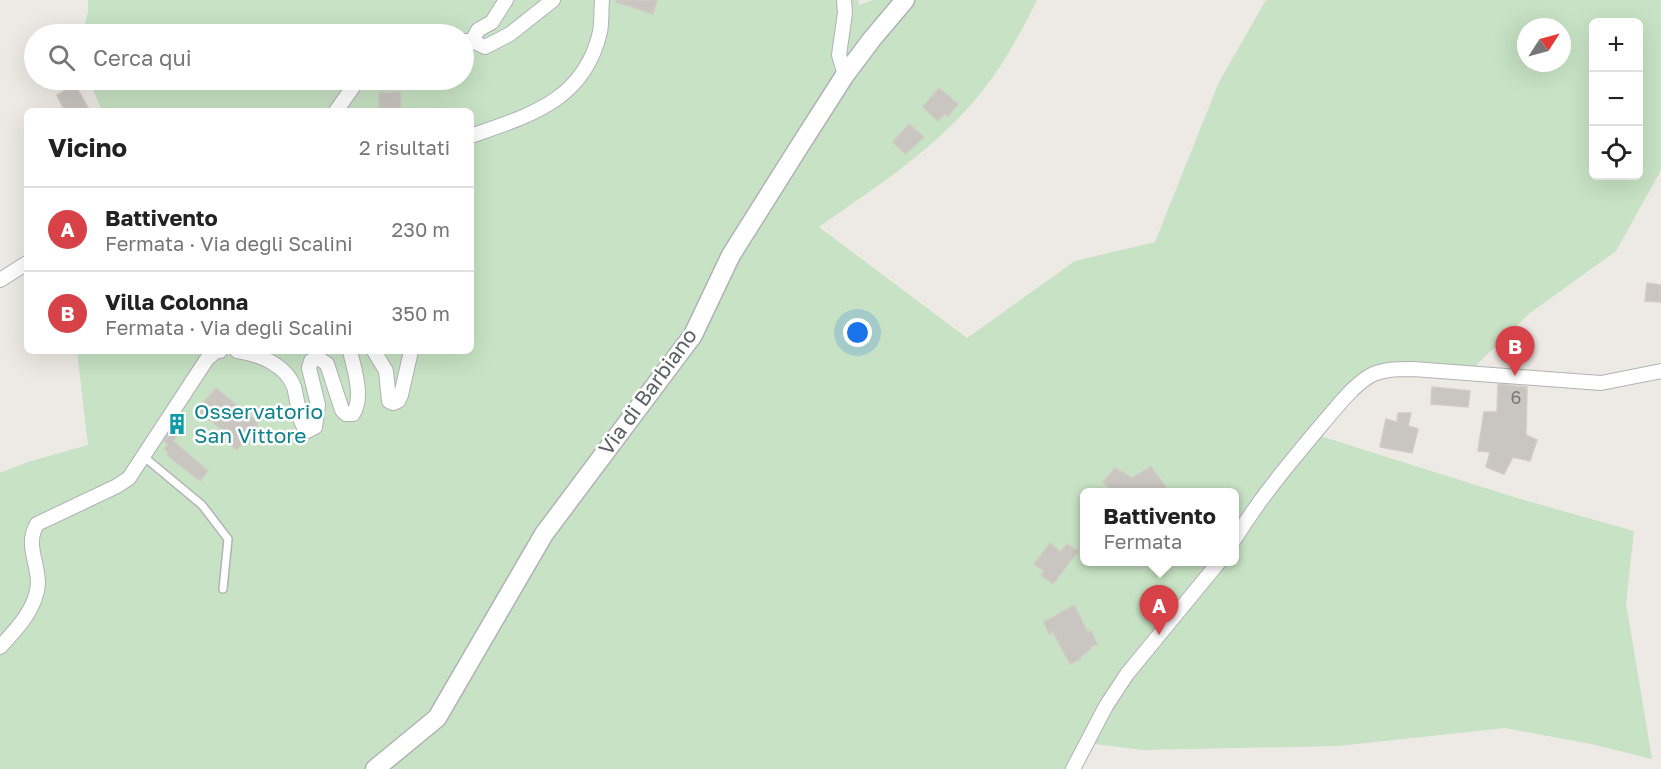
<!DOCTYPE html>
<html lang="it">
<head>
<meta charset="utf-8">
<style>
  body { margin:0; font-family:"Golos Text",sans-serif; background:#f6f6f6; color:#222 }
  .controls { position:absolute; right:18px; top:18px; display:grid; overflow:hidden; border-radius:9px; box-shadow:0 6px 24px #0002 }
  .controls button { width:54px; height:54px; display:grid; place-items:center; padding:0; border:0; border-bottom:2px solid #e0e0e0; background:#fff; color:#222; font:30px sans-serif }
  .compass { position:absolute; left:1517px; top:18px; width:54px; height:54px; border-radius:50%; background:#fff; box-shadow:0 6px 24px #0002; rotate:54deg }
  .you { position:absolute; left:858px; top:333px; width:21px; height:21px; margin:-15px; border:4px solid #fff; border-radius:50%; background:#1a73e8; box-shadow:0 0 0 9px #1a73e833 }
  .badge { display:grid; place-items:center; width:39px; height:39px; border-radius:50%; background:#d64248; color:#fff; font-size:20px; font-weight:700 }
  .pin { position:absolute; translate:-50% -50px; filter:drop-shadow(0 2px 3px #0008) }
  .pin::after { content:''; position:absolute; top:32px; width:21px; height:18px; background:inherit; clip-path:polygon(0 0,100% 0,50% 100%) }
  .popup { position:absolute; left:1080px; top:488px; width:159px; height:78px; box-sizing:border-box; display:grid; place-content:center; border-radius:9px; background:#fff; filter:drop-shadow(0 2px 4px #0005); font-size:20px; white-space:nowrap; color:#767676 }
  .popup b { font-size:22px; color:#222 }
  .popup::after { content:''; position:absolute; left:50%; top:100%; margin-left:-12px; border:12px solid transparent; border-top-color:#fff }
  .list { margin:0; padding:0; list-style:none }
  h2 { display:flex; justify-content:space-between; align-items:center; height:78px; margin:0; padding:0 24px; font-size:26px }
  h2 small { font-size:20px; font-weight:400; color:#767676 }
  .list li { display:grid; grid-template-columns:39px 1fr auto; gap:18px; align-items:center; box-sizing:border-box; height:84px; padding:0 24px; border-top:2px solid #e0e0e0 }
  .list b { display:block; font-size:22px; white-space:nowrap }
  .list p { margin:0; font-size:20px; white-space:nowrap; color:#767676 }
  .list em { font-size:20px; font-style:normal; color:#767676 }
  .icon { flex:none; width:33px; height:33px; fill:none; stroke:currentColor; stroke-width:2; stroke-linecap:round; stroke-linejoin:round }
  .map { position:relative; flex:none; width:1661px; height:769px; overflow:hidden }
  .search { position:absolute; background:#fff; box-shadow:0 6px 24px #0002; left:24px; top:24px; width:450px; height:66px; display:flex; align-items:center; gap:15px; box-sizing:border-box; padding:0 21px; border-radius:33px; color:#767676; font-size:22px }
  .panel { position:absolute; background:#fff; box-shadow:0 6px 24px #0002; left:24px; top:108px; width:450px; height:246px; border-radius:9px }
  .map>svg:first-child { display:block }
  .green { fill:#c7e2c4; fill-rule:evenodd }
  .building { fill:#c9c5c1; stroke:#d1cbc4; stroke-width:1.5 }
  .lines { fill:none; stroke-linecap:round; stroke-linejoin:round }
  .service-casing { stroke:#b0b2b5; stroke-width:10 }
  .minor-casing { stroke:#b0b2b5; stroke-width:16 }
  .tertiary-casing { stroke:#b0b2b5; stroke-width:21 }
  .service { stroke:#fff; stroke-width:7 }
  .minor { stroke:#fff; stroke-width:14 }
  .tertiary { stroke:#fff; stroke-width:18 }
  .labels { text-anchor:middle; stroke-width:5; stroke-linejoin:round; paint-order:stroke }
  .number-label { font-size:18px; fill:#77797a }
  .street-label { font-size:21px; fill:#5c6063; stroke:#fff }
  .culture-label { font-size:21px; fill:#0d838f; stroke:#fff; text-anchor:start }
</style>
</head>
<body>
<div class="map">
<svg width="1661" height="769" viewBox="0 0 1661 769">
  <rect width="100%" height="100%" fill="#edeae5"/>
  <path class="green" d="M88 0H858L859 5 873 0H1037C1021 32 1005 62 983 90 939 147 877 186 819 227L967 338 1075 261 1155 242 1219 82 1266 0H1661V170L1616 251 1530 313 1467 374 1388 368 1354 388 1314 434 1520 499 1634 531 1626 603 1652 759 1591 744 1505 728 1338 746 1143 750 1087 743 1073 769H0V473L28 462 88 445 77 351H471V111H102L89 80H464V34H82L88 12ZM1594 22H1638V176H1594ZM1526 27H1562V63H1526ZM1084 492H1234V562H1084Z"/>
  <g class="building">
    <polygon points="616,0 657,0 653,14 616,2"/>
    <polygon points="75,85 90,111 65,111 57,95"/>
    <polygon points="939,88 958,104 948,116 945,114 938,121 923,107"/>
    <polygon points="400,92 401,111 379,111 379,93"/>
    <polygon points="909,124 924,137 905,154 893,142"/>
    <polygon points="1647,283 1661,285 1661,302 1645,301"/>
    <polygon points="1498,384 1527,387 1526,435 1537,440 1530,461 1513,457 1504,474 1486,467 1490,452 1478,451 1484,412 1497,412"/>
    <polygon points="1432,387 1470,391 1468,407 1431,404"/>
    <polygon points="216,388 257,422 257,426 237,450 223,439 227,434 197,410"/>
    <polygon points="1398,413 1411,413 1408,426 1418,429 1412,453 1380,447 1386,419 1397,422"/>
    <polygon points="176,422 183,428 173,441 208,471 200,481 167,455 169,453 164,449 168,445 164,441"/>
    <polygon points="1151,467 1166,487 1159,492 1118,492 1113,491 1103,482 1115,468 1132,478"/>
    <polygon points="1050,543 1061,552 1067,544 1078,551 1053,584 1041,575 1044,571 1034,564"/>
    <polygon points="1074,605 1088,633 1091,631 1097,644 1090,647 1091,649 1079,658 1080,659 1070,664 1053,632 1049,634 1044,622"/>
  </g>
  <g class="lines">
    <defs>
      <polyline id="service" points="143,456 202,505 228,539 223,589"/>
      <g id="minor">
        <polyline points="844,0 845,13 839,55 845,75"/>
        <polyline points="464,41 472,41 485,47 510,34 553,0"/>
        <polyline points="472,41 478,30 492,22 506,0"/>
        <polyline points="336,111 358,80"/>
        <path d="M471 136C530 115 584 101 600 32 602 22 601 10 602 0"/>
        <polyline points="0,280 27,263"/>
        <path d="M237 351C259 354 286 365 294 387 296 393 296 399 298 405 300 415 300 424 307 431L315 427 318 405 309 368 311 361 318 358 327 364 342 410 346 414H353C364 397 354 369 350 351"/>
        <polyline points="374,351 386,371 389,401 393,403 398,401 401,395 411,351"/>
        <path d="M1234 540C1260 498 1291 461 1323 423 1337 407 1350 389 1368 377 1380 369 1398 369 1413 369L1601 383 1661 371"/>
        <path d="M0 647C16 630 37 608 38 583 38 562 25 544 37 524L117 486 129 478 207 359 215 352 220 351"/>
        <polyline points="1073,769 1106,706 1127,674 1219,562"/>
      </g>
      <polyline id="tertiary" points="375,769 437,718 544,534 693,335 731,255 799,147 845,75 872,39 905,0"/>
    </defs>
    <use href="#service" class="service-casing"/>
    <use href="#minor" class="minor-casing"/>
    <use href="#tertiary" class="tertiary-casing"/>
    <use href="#service" class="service"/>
    <use href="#minor" class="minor"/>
    <use href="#tertiary" class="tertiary"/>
  </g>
  <defs>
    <symbol id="building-bare" viewBox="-9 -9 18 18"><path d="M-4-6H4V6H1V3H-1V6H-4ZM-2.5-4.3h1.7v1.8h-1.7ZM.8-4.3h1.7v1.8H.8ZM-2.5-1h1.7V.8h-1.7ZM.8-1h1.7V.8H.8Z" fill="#0f9aa8" stroke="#fff" stroke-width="2.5" paint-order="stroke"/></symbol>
  </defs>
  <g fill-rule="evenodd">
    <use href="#building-bare" x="162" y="409" width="30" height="30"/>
  </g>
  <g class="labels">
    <g class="number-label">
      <text x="1516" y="404">6</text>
    </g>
    <g class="street-label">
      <text transform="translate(648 392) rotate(-54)" y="7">Via di Barbiano</text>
    </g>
    <g class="culture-label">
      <text x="194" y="419">Osservatorio<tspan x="194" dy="24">San Vittore</tspan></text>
    </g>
  </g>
</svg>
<div class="controls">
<button>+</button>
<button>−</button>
<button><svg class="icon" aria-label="locate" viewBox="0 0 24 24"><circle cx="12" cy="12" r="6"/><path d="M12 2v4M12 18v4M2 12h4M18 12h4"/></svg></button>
</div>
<svg class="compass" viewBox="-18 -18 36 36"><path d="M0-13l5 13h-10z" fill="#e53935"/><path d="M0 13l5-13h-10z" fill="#767676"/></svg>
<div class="you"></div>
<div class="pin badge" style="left:1159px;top:635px">A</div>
<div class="popup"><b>Battivento</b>Fermata</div>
<div class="pin badge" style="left:1515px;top:376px">B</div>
<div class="search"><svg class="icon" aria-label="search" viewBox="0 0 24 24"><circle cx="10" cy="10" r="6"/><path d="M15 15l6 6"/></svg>Cerca qui</div>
<section class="panel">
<h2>Vicino<small>2 risultati</small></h2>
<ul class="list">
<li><span class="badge">A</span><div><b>Battivento</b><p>Fermata · Via degli Scalini</p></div><em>230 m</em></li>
<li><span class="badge">B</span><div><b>Villa Colonna</b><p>Fermata · Via degli Scalini</p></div><em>350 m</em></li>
</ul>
</section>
</div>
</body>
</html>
